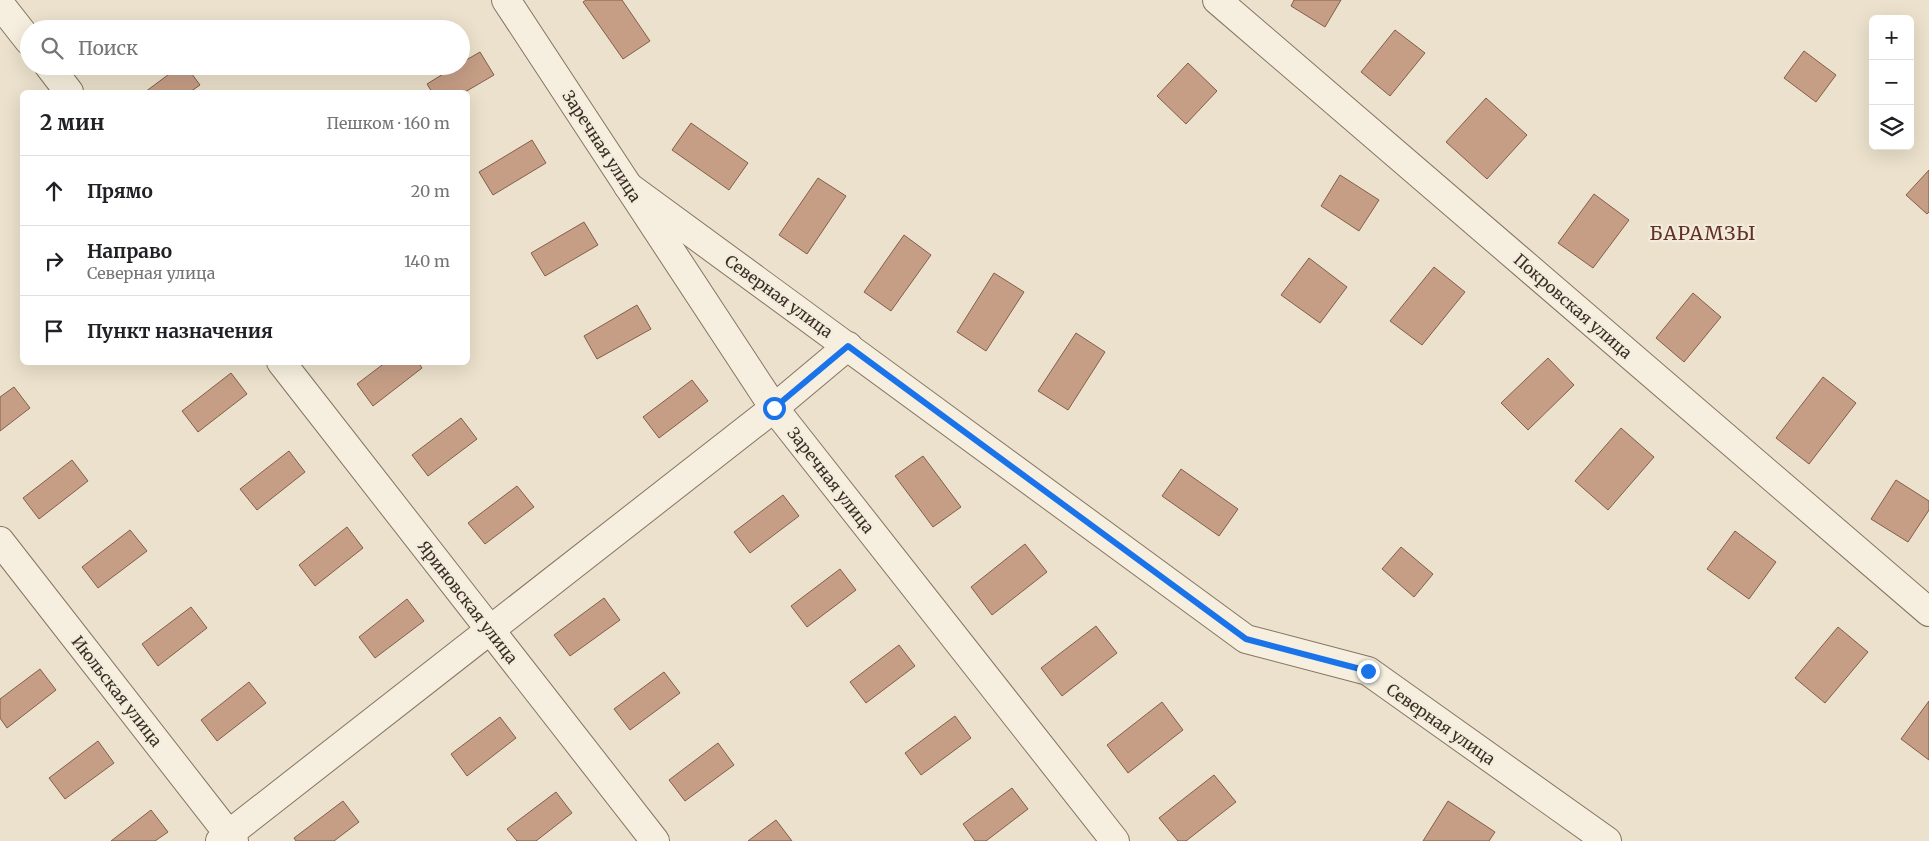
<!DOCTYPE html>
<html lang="ru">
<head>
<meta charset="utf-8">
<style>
  body { margin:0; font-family:Merriweather,serif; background:#f6f6f6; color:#202124 }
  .controls { position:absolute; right:15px; top:15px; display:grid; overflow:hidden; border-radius:8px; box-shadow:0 5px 20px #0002 }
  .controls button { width:45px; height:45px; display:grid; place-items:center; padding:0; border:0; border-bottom:1px solid #e0e0e0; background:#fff; color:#202124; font:25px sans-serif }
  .stop { position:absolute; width:15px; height:15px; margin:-11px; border:4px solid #1a73e8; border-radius:50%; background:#fff }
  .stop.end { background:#1a73e8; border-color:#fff; box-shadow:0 1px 5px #0008 }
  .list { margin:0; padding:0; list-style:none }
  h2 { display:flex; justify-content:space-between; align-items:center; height:65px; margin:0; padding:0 20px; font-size:21px }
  h2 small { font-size:16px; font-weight:400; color:#757577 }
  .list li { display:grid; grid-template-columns:32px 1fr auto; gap:15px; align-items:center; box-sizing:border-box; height:70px; padding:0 20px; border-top:1px solid #e0e0e0 }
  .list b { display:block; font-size:19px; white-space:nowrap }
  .list p { margin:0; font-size:16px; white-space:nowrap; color:#757577 }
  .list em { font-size:16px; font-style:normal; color:#757577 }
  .icon { flex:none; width:28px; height:28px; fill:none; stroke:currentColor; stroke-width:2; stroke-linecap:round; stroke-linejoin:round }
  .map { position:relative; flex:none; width:1929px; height:841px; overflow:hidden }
  .search { position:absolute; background:#fff; box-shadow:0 5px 20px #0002; left:20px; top:20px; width:450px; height:55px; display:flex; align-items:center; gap:12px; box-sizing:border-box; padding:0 18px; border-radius:28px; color:#757577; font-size:19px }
  .panel { position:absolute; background:#fff; box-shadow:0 5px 20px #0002; left:20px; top:90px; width:450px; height:275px; border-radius:8px }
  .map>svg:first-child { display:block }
  .building { fill:#c69e86; stroke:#845e49 }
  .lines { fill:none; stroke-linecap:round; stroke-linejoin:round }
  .minor-casing { stroke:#877461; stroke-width:30 }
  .minor { stroke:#f6efdf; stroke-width:28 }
  .route { stroke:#1a73e8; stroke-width:6 }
  .labels { text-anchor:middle; stroke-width:4.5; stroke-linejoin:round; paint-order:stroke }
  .street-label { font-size:16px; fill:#392d23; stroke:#f3ebdb }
  .quarter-label { font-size:19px; letter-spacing:1px; fill:#623126; stroke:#f3ebdb }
</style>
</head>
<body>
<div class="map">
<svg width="1929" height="841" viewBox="0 0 1929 841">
  <rect width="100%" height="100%" fill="#ebe1cc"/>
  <g class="building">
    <polygon points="586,0 622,0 650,41 623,59 583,2"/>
    <polygon points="1294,0 1341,0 1325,27 1291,6"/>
    <polygon points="1395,30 1425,53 1390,96 1361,72"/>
    <polygon points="1804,51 1836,75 1816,102 1784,78"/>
    <polygon points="480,52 494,75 465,92 432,92 427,84 456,66 461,66 461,63"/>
    <polygon points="1188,63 1217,91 1186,124 1157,96"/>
    <polygon points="180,66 186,66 200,85 190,92 145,92"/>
    <polygon points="1486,98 1527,135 1487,179 1446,142"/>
    <polygon points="691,123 748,163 729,190 672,150"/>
    <polygon points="532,140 546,163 493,195 479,172"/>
    <polygon points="1929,170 1929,212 1927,214 1906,195"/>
    <polygon points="1340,175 1379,200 1359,231 1321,206"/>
    <polygon points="818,178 846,196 807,254 779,235"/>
    <polygon points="1594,194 1629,220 1593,268 1558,243"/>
    <polygon points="584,222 598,245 545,276 531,253"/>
    <polygon points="904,235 931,255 891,311 864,292"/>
    <polygon points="1309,258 1347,287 1320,323 1281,295"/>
    <polygon points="1434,267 1465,292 1422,345 1390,321"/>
    <polygon points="994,273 1024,292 986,351 957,332"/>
    <polygon points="1693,293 1721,317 1684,362 1656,338"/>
    <polygon points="637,305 651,329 597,359 584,336"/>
    <polygon points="1076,333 1105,352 1068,410 1038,391"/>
    <polygon points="1548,358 1574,385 1528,430 1501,403"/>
    <polygon points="386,362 418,362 422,368 373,406 357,384"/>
    <polygon points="231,373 247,394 198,432 182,411"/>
    <polygon points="1823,377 1856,403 1809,464 1776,438"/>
    <polygon points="692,380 708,401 659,438 643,417"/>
    <polygon points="14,387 30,408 0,431 0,397"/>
    <polygon points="461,418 477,439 428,476 412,455"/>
    <polygon points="1621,428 1654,457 1608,510 1575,481"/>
    <polygon points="289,451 305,472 257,510 240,489"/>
    <polygon points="923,456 961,507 933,527 895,476"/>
    <polygon points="72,460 88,481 39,519 23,498"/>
    <polygon points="1181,469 1238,509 1219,536 1162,496"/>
    <polygon points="1896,480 1929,501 1929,510 1908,542 1871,519"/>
    <polygon points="517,486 534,507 485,544 468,523"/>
    <polygon points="783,495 799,516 750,553 734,532"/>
    <polygon points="347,527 363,548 315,586 299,565"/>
    <polygon points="130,530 147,551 98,588 82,567"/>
    <polygon points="1735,531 1776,562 1749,599 1707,569"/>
    <polygon points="1025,544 1047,572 992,615 971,587"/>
    <polygon points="1401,547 1433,574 1414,597 1382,569"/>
    <polygon points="840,569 856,590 807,627 791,606"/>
    <polygon points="604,598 620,620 570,656 554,635"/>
    <polygon points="407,599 424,621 375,658 359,637"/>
    <polygon points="191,607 207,628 158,666 142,644"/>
    <polygon points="1096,626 1117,653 1062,696 1041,668"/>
    <polygon points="1838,627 1868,652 1825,703 1795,678"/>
    <polygon points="899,645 915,666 866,703 850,682"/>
    <polygon points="40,669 56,690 7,728 0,718 0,699"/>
    <polygon points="664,672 680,693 630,730 614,709"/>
    <polygon points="249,682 266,703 217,741 201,720"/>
    <polygon points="1929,701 1929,760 1901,739"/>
    <polygon points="1162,702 1183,730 1128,773 1107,745"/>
    <polygon points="955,716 971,738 921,775 905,753"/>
    <polygon points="500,717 516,738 467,776 451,754"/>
    <polygon points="98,741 114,763 65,799 49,778"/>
    <polygon points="718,743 734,765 685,801 669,780"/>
    <polygon points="1214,775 1236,802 1186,841 1178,841 1159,818"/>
    <polygon points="1012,788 1028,809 986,841 975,841 963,824"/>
    <polygon points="556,792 572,813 536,841 517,841 507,829"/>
    <polygon points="343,801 359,822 334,841 296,841 294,838"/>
    <polygon points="1448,801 1495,832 1489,841 1423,841"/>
    <polygon points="151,810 168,832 155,841 111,841"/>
    <polygon points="776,820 792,841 748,841"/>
  </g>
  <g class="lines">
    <defs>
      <g id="minor">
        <polyline points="506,0 774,408 1115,841"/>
        <polyline points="1217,0 1929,612"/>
        <polyline points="0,4 29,41"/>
        <polyline points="49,66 69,92"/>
        <polyline points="628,186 1246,639 1368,671 1607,841"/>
        <polyline points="281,362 655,841"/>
        <polyline points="0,541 234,841"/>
        <polyline points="220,841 774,408 848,346"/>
      </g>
    </defs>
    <use href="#minor" class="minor-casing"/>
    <use href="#minor" class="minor"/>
  </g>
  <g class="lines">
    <polyline class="route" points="774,408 848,346 1246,639 1368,671"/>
  </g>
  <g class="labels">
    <g class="street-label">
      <text transform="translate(602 146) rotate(57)" y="6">Заречная улица</text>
      <text transform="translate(779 296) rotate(36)" y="6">Северная улица</text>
      <text transform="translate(1573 306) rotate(41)" y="6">Покровская улица</text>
      <text transform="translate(831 480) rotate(52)" y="6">Заречная улица</text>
      <text transform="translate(468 602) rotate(52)" y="6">Яриновская улица</text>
      <text transform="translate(117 691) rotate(52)" y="6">Июльская улица</text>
      <text transform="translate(1441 724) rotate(35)" y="6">Северная улица</text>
    </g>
    <g class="quarter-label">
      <text x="1703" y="240">БАРАМЗЫ</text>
    </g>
  </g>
</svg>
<div class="controls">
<button>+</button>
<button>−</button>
<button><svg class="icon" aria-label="layers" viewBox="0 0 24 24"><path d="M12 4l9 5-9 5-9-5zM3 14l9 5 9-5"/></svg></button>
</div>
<div class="stop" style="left:774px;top:408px"></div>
<div class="stop end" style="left:1368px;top:671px"></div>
<div class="search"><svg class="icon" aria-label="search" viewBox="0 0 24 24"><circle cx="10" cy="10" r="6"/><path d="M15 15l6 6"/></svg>Поиск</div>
<section class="panel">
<h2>2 мин<small>Пешком · 160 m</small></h2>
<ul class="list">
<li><svg class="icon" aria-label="ahead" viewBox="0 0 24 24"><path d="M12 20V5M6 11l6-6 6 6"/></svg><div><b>Прямо</b></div><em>20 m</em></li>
<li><svg class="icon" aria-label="right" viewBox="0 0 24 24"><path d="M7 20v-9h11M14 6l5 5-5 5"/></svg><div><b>Направо</b><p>Северная улица</p></div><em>140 m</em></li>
<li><svg class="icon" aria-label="arrive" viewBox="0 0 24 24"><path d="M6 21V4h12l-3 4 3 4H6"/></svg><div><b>Пункт назначения</b></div></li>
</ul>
</section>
</div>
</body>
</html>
